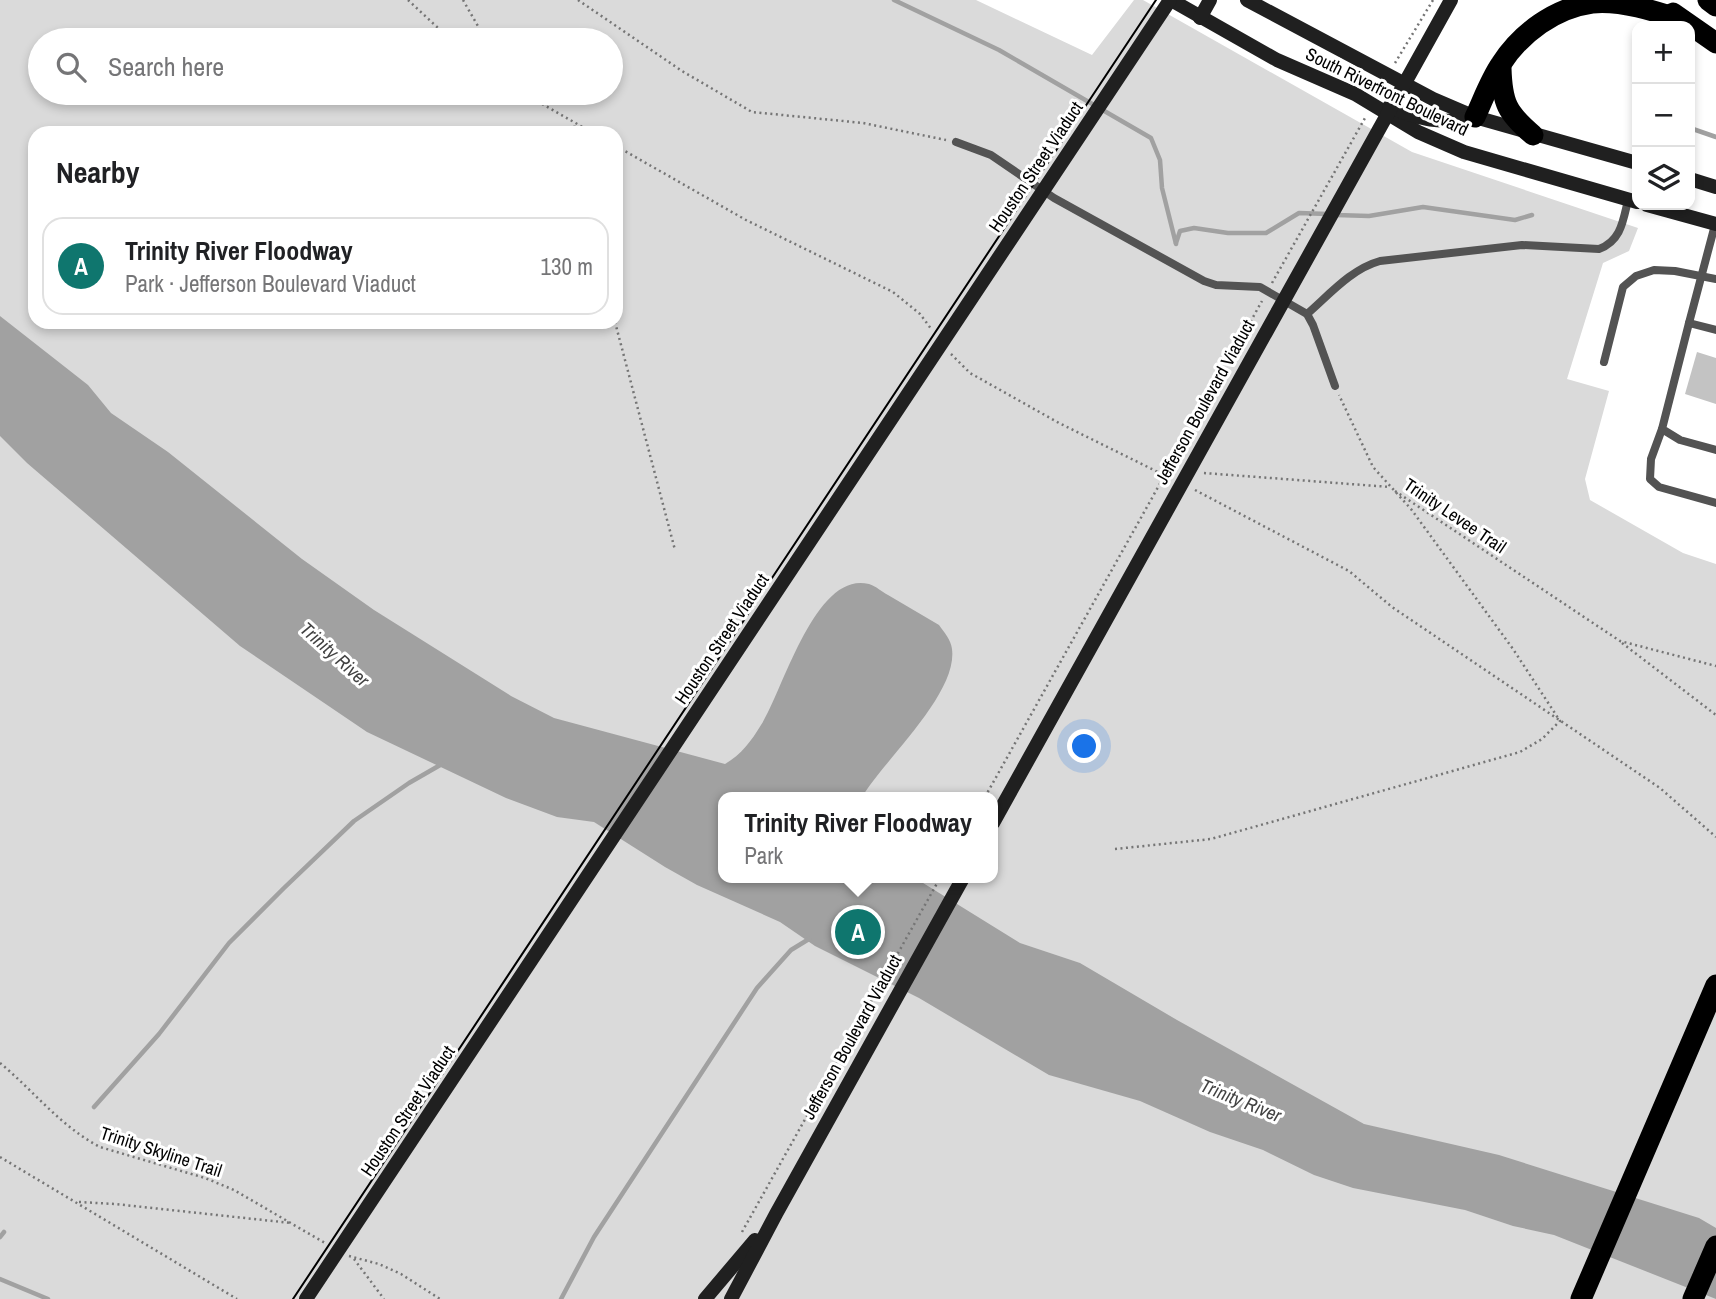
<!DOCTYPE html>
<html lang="en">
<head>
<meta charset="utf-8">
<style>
  body { margin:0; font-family:"Archivo Narrow",sans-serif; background:#f6f6f6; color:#202124 }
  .controls { position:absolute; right:21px; top:21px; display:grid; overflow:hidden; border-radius:14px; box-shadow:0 4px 10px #0003 }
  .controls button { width:63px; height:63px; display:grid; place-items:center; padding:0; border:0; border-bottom:2px solid #e0e0e0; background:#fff; color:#202124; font:35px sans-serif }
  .you { position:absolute; left:1085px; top:747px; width:24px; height:24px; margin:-18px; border:5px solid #fff; border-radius:50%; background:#1a73e8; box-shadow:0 0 0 10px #1a73e833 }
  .badge { display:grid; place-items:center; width:46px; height:46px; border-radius:50%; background:#0f766e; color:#fff; font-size:23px; font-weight:700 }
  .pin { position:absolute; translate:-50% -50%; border:4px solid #fff; box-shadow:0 2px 7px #0006 }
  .popup { position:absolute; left:718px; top:792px; width:280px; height:91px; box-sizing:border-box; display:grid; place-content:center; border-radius:14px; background:#fff; filter:drop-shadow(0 2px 5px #0005); font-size:23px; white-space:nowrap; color:#757577 }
  .popup b { font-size:26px; color:#202124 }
  .popup::after { content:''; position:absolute; left:50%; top:100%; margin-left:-14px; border:14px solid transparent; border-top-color:#fff }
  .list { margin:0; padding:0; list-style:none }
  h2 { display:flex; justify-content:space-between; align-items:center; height:91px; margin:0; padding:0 28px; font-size:30px }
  h2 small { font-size:23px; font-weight:400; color:#757577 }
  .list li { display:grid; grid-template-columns:46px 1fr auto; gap:21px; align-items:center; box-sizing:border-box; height:98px; margin:0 14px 14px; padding:0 14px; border:2px solid #e0e0e0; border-radius:21px }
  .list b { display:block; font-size:26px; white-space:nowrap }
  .list p { margin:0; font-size:23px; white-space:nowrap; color:#757577 }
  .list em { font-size:23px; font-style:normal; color:#757577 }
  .icon { flex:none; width:38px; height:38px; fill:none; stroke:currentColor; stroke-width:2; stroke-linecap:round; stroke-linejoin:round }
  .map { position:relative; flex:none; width:1716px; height:1299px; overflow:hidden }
  .search { position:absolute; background:#fff; box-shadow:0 4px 10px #0003; left:28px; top:28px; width:595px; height:77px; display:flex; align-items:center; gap:18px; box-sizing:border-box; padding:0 24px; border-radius:38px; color:#757577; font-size:26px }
  .panel { position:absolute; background:#fff; box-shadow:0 4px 10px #0003; left:28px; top:126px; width:595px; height:203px; border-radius:21px }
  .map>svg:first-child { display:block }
  .green { fill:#dadada; fill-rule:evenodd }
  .water { fill:#a1a1a1 }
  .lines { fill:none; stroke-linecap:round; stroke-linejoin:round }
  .stream { stroke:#a1a1a1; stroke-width:4.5 }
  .building { fill:#c3c3c3 }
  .path { stroke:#757575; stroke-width:2.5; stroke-dasharray:2 3.5; stroke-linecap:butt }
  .lane { stroke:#535353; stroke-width:8 }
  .secondary { stroke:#202020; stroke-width:14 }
  .highway { stroke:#000; stroke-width:21 }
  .tram { stroke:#000; stroke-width:2 }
  .labels { text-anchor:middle; stroke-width:6; stroke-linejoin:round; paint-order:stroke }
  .street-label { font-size:18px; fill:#000; stroke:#fff }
  .water-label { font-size:19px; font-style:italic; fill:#424242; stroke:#fff }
</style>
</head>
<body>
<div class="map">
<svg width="1716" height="1299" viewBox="0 0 1716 1299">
  <rect width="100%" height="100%" fill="#fff"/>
  <path class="green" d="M0 0H976L1092 55 1134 0H1143L1412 152 1638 228 1629 251 1603 263 1567 379 1609 391 1585 479 1590 500 1683 553 1716 564V1299H0ZM40 40H611V93H40ZM35 133H616V322H35ZM723 797H993V878H723Z"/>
  <path class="water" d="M0 316 88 385 111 413 168 452 302 559 374 610 511 696 554 718 725 764C741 755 752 740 761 725 783 691 815 570 869 584 876 586 882 592 888 595 905 605 922 615 939 625 944 632 951 640 952 649 958 694 884 760 862 797H723V878H915L1020 943 1080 963 1177 1020 1364 1124 1499 1155 1699 1218 1716 1228V1299L1554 1235 1513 1226 1465 1210 1353 1188 1314 1175 1263 1150 1210 1132 1140 1101 1049 1075 919 998 815 946 780 922 697 885 665 867 594 822 557 817 506 798 367 732 240 646 27 463 0 436Z"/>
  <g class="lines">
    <g class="stream">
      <polyline points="894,0 999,50 1151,138 1160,160 1162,188 1176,244"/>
      <polyline points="1690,128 1716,137"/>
      <polyline points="1336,215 1369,216 1423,207 1515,220 1532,215"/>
      <polyline points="1176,243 1180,231 1194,228 1228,233 1266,233 1299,213 1328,214"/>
      <polyline points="94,1107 159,1034 229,943 284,888 354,821 409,783 442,764"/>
      <polyline points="0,1237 4,1232"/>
      <polyline points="0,1279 48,1299"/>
      <polyline points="561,1299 594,1237 757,988 791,950 809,939"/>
    </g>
  </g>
  <polygon class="building" points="1697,352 1716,358 1716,404 1685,394"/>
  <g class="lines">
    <g class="path">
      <polyline points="408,0 451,40"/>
      <polyline points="463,0 486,40"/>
      <polyline points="578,0 682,71 752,112 863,123 946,140"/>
      <polyline points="1395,63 1433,0"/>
      <polyline points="523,93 593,133"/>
      <polyline points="574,133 575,123"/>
      <polyline points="616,146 746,220 893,292 920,314 932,330"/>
      <polyline points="1272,283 1365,118"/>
      <polyline points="615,322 675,550"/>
      <polyline points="951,354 970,373 1059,423 1170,478"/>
      <polyline points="1204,473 1390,487"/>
      <polyline points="1195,490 1349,571 1392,607 1660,788 1716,837"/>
      <polyline points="1395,491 1620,641 1716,666"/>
      <polyline points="1622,643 1716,715"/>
      <polyline points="985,797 1262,301"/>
      <polyline points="1115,849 1211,839 1520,752 1542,739 1560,721 1513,649 1411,509 1373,467 1339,395"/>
      <path d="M0 1063C34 1091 60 1126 100 1147L205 1178 234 1190 325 1243"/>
      <polyline points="0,1157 237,1299"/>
      <polyline points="79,1202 115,1204 291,1223"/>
      <polyline points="742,1232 940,878"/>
      <polyline points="349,1256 379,1264 401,1274 440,1299"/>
      <polyline points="354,1259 384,1299"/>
    </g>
    <g class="lane">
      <polyline points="956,142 991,155 1054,198 1204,281 1216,285 1260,287 1307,314 1313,325 1335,386"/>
      <polyline points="1716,221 1689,323 1716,330"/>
      <path d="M1307 314C1329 295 1351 269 1380 261L1522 245 1599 249C1621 241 1623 221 1628 200"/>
      <polyline points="1689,323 1662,429 1680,440 1716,450"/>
      <polyline points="1604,362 1623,287 1636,276 1654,270 1675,271 1716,279"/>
      <polyline points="1662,429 1651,459 1650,479 1659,487 1716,503"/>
    </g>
    <g class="secondary">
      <polyline points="1171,0 1277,60 1355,94 1418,132 1464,152 1637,202"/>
      <polyline points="1247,0 1433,99 1475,117 1637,163"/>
      <polyline points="1200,18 1210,0"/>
      <path d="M1389 107C1423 120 1437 124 1474 118"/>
      <polyline points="1690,179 1716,187"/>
      <polyline points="1647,205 1716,224"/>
      <polyline points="993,823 1451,0"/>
      <polyline points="306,1299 1170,0"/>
      <polyline points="705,1299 755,1240"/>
      <polyline points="731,1299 776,1214 963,878"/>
    </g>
    <g class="highway">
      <polyline points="1708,0 1716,6"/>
      <polyline points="1673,13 1716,43"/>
      <path d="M1501 68C1502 103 1507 113 1533 135"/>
      <path d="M1475 117C1483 100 1490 80 1501 64 1521 33 1555 8 1592 3 1621 0 1655 11 1682 20"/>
      <polyline points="1581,1299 1716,985"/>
      <polyline points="1693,1299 1716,1246"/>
    </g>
    <polyline class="tram" points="293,1299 1156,0"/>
  </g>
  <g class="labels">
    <g class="street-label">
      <text transform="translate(1387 92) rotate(26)" y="6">South Riverfront Boulevard</text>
      <text transform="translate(1036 167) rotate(-56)" y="6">Houston Street Viaduct</text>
      <text transform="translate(1205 402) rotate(-61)" y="6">Jefferson Boulevard Viaduct</text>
      <text transform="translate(1455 516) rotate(34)" y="6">Trinity Levee Trail</text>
      <text transform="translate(722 639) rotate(-56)" y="6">Houston Street Viaduct</text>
      <text transform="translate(852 1037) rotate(-61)" y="6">Jefferson Boulevard Viaduct</text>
      <text transform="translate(408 1111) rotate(-56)" y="6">Houston Street Viaduct</text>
      <text transform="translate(161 1152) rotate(18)" y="6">Trinity Skyline Trail</text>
    </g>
    <g class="water-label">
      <text transform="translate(335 654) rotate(42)" y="7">Trinity River</text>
      <text transform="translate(1241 1100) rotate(22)" y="7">Trinity River</text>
    </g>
  </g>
</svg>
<div class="controls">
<button>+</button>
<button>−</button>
<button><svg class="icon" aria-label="layers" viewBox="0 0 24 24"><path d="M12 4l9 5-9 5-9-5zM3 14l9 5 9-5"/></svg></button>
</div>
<div class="you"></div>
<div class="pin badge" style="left:858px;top:932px">A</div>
<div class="popup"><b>Trinity River Floodway</b>Park</div>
<div class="search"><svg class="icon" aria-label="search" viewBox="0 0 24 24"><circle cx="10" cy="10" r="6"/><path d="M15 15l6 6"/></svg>Search here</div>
<section class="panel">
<h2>Nearby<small></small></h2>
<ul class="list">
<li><span class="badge">A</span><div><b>Trinity River Floodway</b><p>Park · Jefferson Boulevard Viaduct</p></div><em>130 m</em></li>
</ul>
</section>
</div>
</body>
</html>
